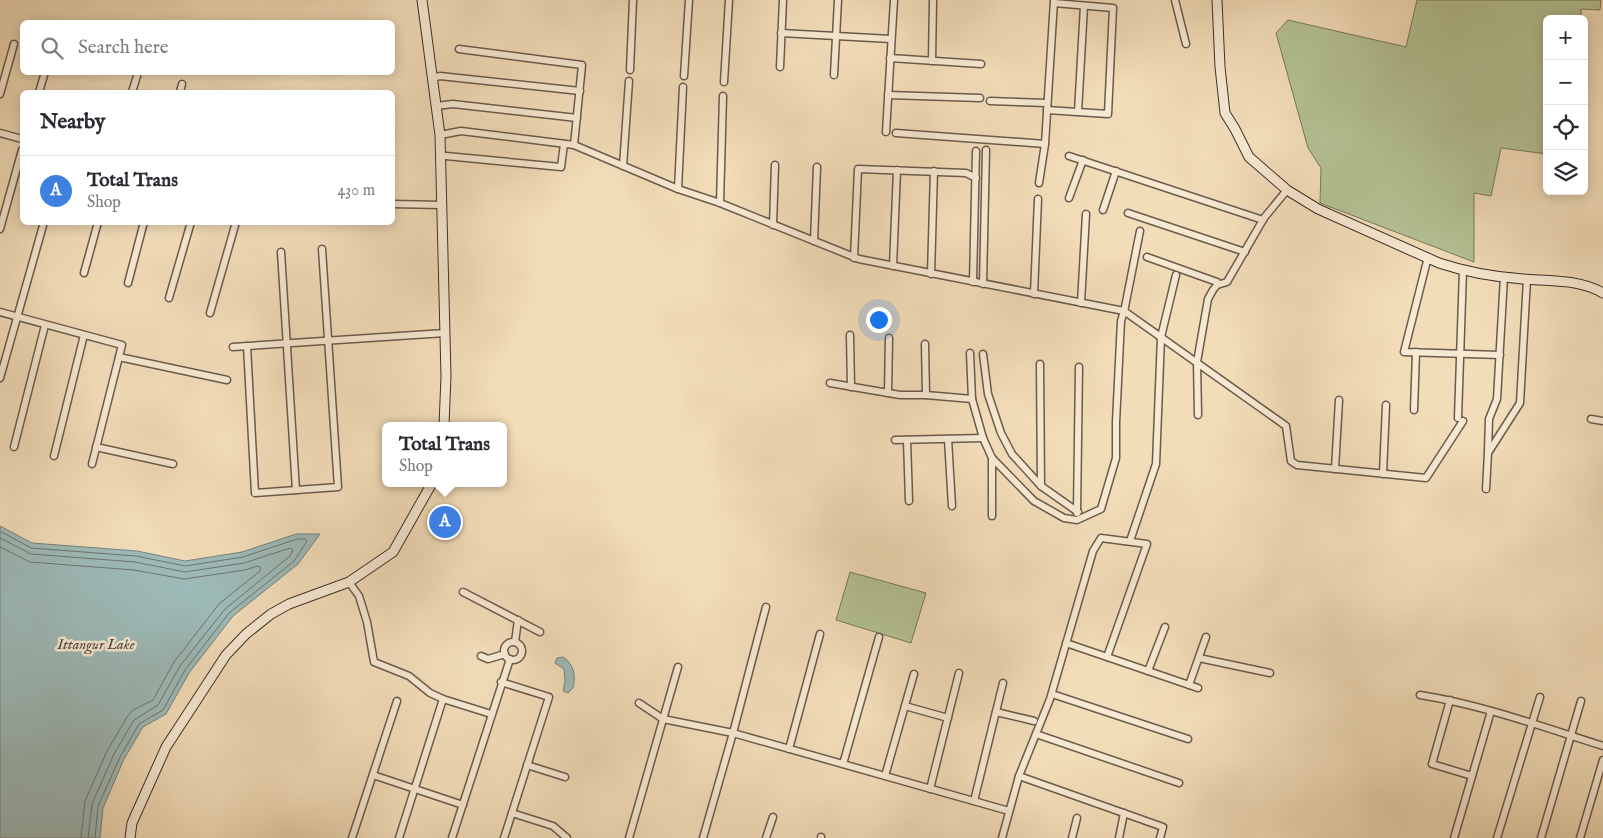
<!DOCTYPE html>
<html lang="en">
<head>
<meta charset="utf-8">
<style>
  body { margin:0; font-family:"IM FELL English",serif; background:#f2f2f3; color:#2b2b33 }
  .controls { position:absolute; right:15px; top:15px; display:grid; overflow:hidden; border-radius:8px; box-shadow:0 2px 12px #0003 }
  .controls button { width:45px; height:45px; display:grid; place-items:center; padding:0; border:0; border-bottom:1px solid #e1e1e2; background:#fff; color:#2b2b33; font:25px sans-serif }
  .you { position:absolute; left:878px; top:319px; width:18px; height:18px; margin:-12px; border:4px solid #fff; border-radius:50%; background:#1a73e8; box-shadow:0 0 0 8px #1a73e833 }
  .badge { display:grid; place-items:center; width:32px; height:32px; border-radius:50%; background:#8f2418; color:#fff; font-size:16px; font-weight:700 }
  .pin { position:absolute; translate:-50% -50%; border:2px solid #fff; box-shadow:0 1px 5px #0006 }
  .popup { position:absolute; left:382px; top:422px; width:125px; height:65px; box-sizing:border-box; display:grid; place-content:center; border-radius:8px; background:#fff; filter:drop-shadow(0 1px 4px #0005); font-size:16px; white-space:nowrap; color:#7c7c81 }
  .popup b { font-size:19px; color:#2b2b33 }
  .popup::after { content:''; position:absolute; left:50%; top:100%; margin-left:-10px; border:10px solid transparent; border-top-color:#fff }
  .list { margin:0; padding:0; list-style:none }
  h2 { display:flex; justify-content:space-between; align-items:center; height:65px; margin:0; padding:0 20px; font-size:21px }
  h2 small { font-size:16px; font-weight:400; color:#7c7c81 }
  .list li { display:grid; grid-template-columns:32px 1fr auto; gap:15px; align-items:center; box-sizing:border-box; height:70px; padding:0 20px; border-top:1px solid #e1e1e2 }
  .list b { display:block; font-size:19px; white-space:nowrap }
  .list p { margin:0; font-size:16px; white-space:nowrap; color:#7c7c81 }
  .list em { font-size:16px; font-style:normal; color:#7c7c81 }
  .icon { flex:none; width:28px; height:28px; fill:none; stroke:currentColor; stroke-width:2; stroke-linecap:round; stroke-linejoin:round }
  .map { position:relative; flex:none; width:1603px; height:838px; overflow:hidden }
  .search { position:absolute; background:#fff; box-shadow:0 2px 12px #0003; left:20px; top:20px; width:375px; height:55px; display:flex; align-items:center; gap:12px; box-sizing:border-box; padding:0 18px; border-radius:8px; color:#7c7c81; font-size:19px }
  .panel { position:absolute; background:#fff; box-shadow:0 2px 12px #0003; left:20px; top:90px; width:375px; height:135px; border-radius:8px }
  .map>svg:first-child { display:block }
  .green { fill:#b4c294; stroke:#79785e }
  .water { fill:#9dbab8; stroke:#77827f }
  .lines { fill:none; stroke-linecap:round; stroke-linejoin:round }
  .shore { stroke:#6e7470; stroke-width:1 }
  .street-casing { stroke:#6b5a4d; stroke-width:9 }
  .secondary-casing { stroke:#3e2f29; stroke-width:11 }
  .street { stroke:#f7e9d2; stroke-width:6 }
  .secondary { stroke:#f7e9d2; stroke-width:9 }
  .labels { text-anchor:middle; stroke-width:5; stroke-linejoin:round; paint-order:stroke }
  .water-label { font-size:15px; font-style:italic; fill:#514b46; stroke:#f7e9d2 }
</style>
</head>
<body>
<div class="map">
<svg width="1603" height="838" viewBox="0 0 1603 838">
  <rect width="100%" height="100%" fill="#f2ddb9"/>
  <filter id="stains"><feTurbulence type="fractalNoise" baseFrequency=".004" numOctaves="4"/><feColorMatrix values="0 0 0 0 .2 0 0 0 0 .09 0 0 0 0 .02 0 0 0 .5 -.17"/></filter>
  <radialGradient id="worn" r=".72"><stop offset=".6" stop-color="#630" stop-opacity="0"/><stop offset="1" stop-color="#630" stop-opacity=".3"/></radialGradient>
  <g class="green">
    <polygon points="1417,0 1601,0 1600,10 1581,9 1581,19 1547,19 1547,154 1501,148 1491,196 1474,193 1474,262 1320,203 1321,168 1308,148 1276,33 1288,20 1406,47"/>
    <polygon points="850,572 926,593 911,643 836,620"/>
  </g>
  <g class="water">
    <polygon points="0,526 32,543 137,551 185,561 242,552 296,534 320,534 298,564 233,616 189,673 166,714 143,727 124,759 103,808 100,838 0,838"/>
    <path d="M563 657C574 664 576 676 573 688L568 693 563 691 565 681 564 669 555 663 557 658Z"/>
  </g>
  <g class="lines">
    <g class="shore">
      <polyline points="0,531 31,548 136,556 185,566 243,557 297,539 305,539 307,541 294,561 229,613 185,670 163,710 139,724 120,757 98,806 95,838"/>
      <polyline points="0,538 31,554 135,562 185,572 244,563 290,548 293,550 290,556 225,609 180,666 158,705 134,720 114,754 92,804 88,838"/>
      <polyline points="0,547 30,562 134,570 184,579 245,570 258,566 261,568 260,571 219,604 174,662 153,700 133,710 127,717 107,751 85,801 81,838"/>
    </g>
    <defs>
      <g id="street">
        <polyline points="1175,0 1186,44"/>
        <polyline points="781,33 891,39"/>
        <polyline points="459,49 582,65 574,145"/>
        <polyline points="890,58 981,64"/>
        <polyline points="932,61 933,0"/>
        <polyline points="780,67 783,0"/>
        <polyline points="630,70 633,0"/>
        <polyline points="834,75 838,0"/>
        <polyline points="684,76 689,0"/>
        <polyline points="432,78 440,76 580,91"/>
        <polyline points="724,82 729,0"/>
        <polyline points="39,92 45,72"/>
        <polyline points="132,92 137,76"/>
        <polyline points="180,92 182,84"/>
        <polyline points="0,94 14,44"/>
        <polyline points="888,95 980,98"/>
        <polyline points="990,101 1047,103"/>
        <polyline points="436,106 453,104 577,118"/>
        <polyline points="1047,110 1108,114 1113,8 1054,3"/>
        <polyline points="1078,112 1084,6"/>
        <polyline points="886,132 894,0"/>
        <polyline points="0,133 22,139"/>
        <polyline points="896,133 1045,144"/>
        <polyline points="440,135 461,131 574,145 678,189 720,203 859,259 1124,311 1286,426 1291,461 1297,465 1426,478 1463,421"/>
        <polyline points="446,156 561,167 564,144"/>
        <polyline points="1069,156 1263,220"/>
        <polyline points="623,166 629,81"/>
        <polyline points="1039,183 1045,144 1054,1"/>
        <polyline points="678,189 683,87"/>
        <polyline points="1069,198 1083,160"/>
        <polyline points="720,203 723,96"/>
        <polyline points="392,204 442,205"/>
        <polyline points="1103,210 1116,171"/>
        <polyline points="1128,213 1245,252"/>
        <polyline points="773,225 775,165"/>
        <polyline points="0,229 22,150"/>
        <polyline points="814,241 817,167"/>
        <polyline points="281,252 296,490"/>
        <polyline points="1147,257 1217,282 1219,284"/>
        <polyline points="1428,257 1404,352 1500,355"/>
        <polyline points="854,258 858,169 966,173 976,178"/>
        <polyline points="893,266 897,170"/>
        <polyline points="84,273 98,222"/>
        <polyline points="931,274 934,171"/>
        <polyline points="973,282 976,151"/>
        <polyline points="128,283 144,222"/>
        <polyline points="983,284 986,150"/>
        <polyline points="1034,294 1038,199"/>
        <polyline points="169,298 191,222"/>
        <polyline points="1081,303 1086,214"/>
        <polyline points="0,312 122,345 92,464"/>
        <polyline points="1124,312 1140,231"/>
        <polyline points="210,313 236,222"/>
        <polyline points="850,335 851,387"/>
        <polyline points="925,344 926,395"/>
        <polyline points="247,346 255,493 338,487 322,249"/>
        <polyline points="233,347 445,333"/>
        <polyline points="970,353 972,399 983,438 992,458 1034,501 1064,518 1077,520 1101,509 1116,458 1116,422 1121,321 1124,311"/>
        <polyline points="983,354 988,394 1001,433 1012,454 1041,486 1078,512"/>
        <polyline points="119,357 227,380"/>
        <polyline points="1040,364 1041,486"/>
        <polyline points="0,378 44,222"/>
        <polyline points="830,383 900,395 926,395 972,399"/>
        <polyline points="888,393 889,338"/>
        <polyline points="1414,410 1416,352"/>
        <polyline points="1198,415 1197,362 1208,299 1213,290 1217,285 1227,282 1264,218 1287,190"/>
        <polyline points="1458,418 1463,270"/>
        <polyline points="1591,419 1603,421"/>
        <polyline points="948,439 952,506"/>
        <polyline points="895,440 983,438"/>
        <polyline points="907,440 909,501"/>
        <polyline points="14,447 45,325"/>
        <polyline points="96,447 173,464"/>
        <polyline points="1488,451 1489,419 1497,399 1504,277"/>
        <polyline points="54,456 84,335"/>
        <polyline points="992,458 992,516"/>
        <polyline points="1335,469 1339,400"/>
        <polyline points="1383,474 1386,405"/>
        <polyline points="1486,489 1488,453 1520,403 1527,279"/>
        <polyline points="1077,513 1079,367"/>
        <polyline points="1130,541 1156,464 1161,337 1176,275"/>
        <polyline points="349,582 359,596 367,622 374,662 409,676 430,693 443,699 491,714"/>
        <polyline points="463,592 540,632"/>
        <polyline points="515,642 518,620"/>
        <circle cx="513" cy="651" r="9"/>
        <polyline points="1066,643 1198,688"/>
        <polyline points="481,656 488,659 505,654"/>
        <polyline points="1199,658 1270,673"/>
        <polyline points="1148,671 1165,627"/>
        <polyline points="501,682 549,697 504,838"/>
        <polyline points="1189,685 1206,637"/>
        <polyline points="1052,694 1188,739"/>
        <path d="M1420 695C1483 705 1543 727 1603 746"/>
        <polyline points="1450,700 1432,764 1472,776"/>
        <polyline points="639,703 663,719 733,733 1009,811"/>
        <polyline points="905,706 948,718"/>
        <polyline points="996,712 1034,721"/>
        <polyline points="1036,734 1179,783"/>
        <polyline points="789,749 820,634"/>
        <polyline points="843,764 879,637"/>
        <polyline points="527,765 565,777"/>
        <polyline points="373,775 463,805"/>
        <polyline points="885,776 914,674"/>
        <polyline points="1019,776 1163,827 1160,838"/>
        <polyline points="930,789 959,673"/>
        <polyline points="974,801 1003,683"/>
        <polyline points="512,813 553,826 567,838"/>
        <polyline points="352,838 397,701"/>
        <polyline points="399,838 443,699"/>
        <polyline points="452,838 510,659"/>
        <polyline points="629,838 678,667"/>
        <polyline points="703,838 733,733 766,607"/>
        <polyline points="766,838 773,817"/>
        <polyline points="821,838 821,837"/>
        <polyline points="1002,838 1019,776 1050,699 1093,551 1101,538 1147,544 1107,657"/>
        <polyline points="1072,838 1077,818"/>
        <polyline points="1119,838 1124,813"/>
        <polyline points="1454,838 1491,711"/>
        <polyline points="1497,838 1540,697"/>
        <polyline points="1541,838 1581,701"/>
        <polyline points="1580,838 1603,760"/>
      </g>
      <g id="secondary">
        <polyline points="422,0 440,135 446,376 444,426"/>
        <path d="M1217 0 1220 67 1225 113 1235 129 1249 157 1287 190 1318 209 1439 263C1466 272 1495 277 1523 279 1550 281 1579 279 1603 293"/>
        <polyline points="130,838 132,823 166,747 226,655 246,634 271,614 289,604 349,582 393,552 432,483"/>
      </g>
    </defs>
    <use href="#street" class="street-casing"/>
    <use href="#secondary" class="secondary-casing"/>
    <use href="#street" class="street"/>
    <use href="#secondary" class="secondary"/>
  </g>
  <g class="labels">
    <g class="water-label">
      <text x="96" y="649">Ittangur Lake</text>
    </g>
  </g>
  <rect width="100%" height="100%" filter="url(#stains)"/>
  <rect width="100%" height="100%" fill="url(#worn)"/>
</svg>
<div class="controls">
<button>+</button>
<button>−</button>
<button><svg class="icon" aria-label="locate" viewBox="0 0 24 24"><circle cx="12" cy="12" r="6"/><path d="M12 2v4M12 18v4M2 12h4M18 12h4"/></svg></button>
<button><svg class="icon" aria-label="layers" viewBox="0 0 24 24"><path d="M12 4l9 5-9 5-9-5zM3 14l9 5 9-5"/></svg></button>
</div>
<div class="you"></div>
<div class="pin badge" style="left:445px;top:522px;background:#3f7fe0">A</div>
<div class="popup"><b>Total Trans</b>Shop</div>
<div class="search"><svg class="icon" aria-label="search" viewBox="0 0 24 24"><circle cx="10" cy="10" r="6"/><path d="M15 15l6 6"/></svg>Search here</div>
<section class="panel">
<h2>Nearby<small></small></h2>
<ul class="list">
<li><span class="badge" style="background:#3f7fe0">A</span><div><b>Total Trans</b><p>Shop</p></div><em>430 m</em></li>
</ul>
</section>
</div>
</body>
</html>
